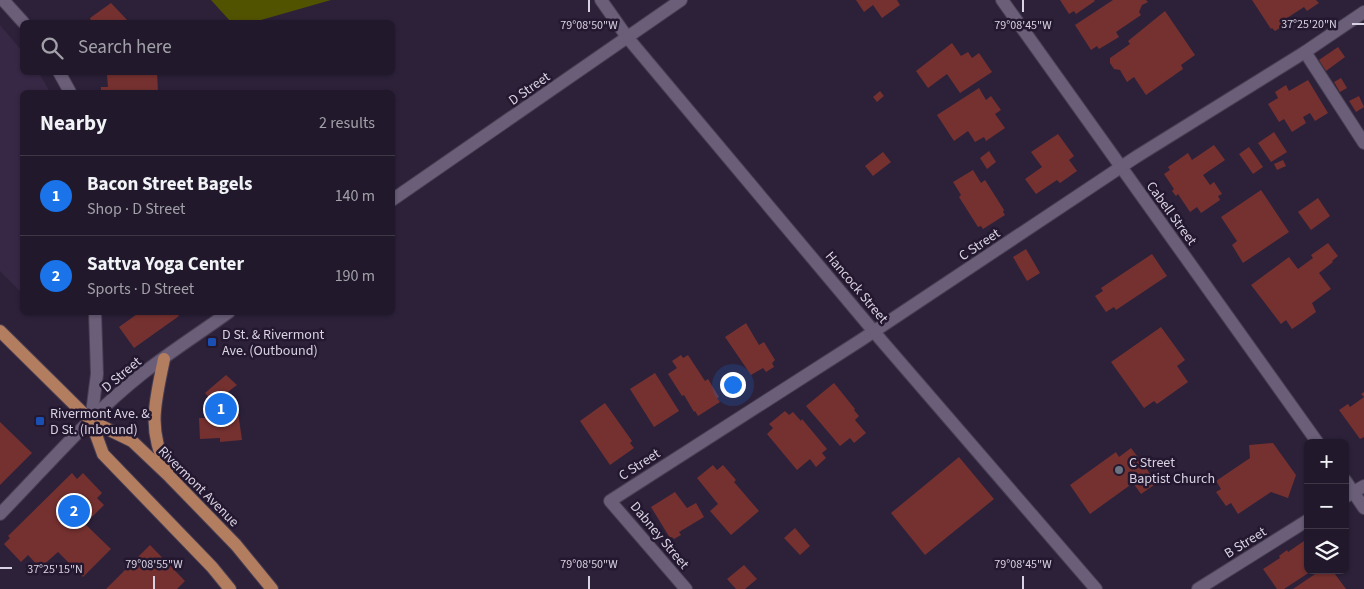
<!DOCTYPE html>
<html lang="en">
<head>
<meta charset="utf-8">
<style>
  body { margin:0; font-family:"Source Sans 3",sans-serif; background:#292233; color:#f1f3f6 }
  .controls { position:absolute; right:15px; bottom:15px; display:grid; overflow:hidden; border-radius:8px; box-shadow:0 1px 4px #0004 }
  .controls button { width:45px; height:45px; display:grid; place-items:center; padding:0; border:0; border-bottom:1px solid #3e3847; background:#21192b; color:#f1f3f6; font:25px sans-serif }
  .you { position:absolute; left:732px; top:384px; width:18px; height:18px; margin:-12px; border:4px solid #fff; border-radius:50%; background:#1a73e8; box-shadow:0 0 0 8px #1a73e833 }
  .badge { display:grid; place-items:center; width:32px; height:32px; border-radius:50%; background:#1a73e8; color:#fff; font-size:16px; font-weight:700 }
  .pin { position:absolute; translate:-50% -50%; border:2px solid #fff; box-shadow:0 1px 5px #0006 }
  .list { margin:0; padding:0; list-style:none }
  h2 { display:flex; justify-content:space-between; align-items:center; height:65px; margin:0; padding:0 20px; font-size:21px }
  h2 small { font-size:16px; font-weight:400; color:#a2a0a9 }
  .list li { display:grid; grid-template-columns:32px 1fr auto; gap:15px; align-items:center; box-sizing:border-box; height:80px; padding:0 20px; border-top:1px solid #3e3847 }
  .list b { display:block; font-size:19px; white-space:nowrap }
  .list p { margin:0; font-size:16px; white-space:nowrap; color:#a2a0a9 }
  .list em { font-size:16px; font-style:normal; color:#a2a0a9 }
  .icon { flex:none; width:28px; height:28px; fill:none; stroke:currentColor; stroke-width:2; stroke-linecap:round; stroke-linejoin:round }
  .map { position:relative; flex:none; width:1364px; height:589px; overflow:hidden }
  .search { position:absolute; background:#21192b; box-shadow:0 1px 4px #0004; left:20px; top:20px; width:375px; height:55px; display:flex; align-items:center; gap:12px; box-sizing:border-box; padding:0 18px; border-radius:8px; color:#a2a0a9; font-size:19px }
  .panel { position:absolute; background:#21192b; box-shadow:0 1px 4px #0004; left:20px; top:90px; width:375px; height:225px; border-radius:8px }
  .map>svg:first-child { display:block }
  .built { fill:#372846 }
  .forest { fill:#525300 }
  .building { fill:#753130 }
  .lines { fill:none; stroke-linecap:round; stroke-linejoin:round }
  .minor-casing { stroke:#483e52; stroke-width:14 }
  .major-casing { stroke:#483e52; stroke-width:14 }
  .minor { stroke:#6a5e79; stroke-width:12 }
  .major { stroke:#b37d60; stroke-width:12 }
  .ticks { fill:none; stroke:#d9d2e2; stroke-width:2 }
  .transit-dot { fill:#1a4fb4; stroke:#23182f; stroke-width:2 }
  .worship-dot { fill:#6b7280; stroke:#23182f; stroke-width:2 }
  .labels { text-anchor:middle; stroke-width:5; stroke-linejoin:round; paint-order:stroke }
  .street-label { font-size:14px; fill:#d9d2e2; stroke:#23182f }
  .poi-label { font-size:14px; fill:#d9d2e2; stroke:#23182f; text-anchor:start }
  .ticks-label { font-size:12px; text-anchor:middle; fill:#d9d2e2; stroke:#23182f; stroke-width:5; stroke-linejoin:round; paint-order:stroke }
</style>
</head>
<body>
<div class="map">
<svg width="1364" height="589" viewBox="0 0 1364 589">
  <rect width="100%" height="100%" fill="#2c2139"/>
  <polygon class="built" points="0,25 22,51 22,72 39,73 50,92 22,92 22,293 0,271"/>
  <polygon class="forest" points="211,0 331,0 254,22 231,22"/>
  <g class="building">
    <polygon points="856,0 897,0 900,5 882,18 873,5 864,12"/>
    <polygon points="1060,0 1094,0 1095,1 1076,14 1074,11 1069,14"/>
    <polygon points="1113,0 1146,0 1148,2 1142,5 1139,12 1141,15 1116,32 1119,37 1099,49 1097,46 1091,50 1075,25"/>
    <polygon points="1252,0 1316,0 1319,3 1307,11 1304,7 1287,18 1289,22 1275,31 1272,28 1271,29"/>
    <polygon points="111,3 129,22 89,22 91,21 90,18"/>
    <polygon points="1165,11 1195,55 1181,65 1183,69 1146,95 1134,77 1127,82 1120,70 1114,69 1110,63 1110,58 1130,44 1128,41"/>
    <polygon points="952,43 961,56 968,52 972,58 979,53 992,72 960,93 947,74 928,88 916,71"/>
    <polygon points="1338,47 1345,57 1326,71 1319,60"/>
    <polygon points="149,72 157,72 158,92 101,92 101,87 108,87 107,75"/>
    <polygon points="1341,78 1347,88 1340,92 1334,82"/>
    <polygon points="1308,80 1328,113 1315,121 1310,113 1303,117 1306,123 1292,132 1284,119 1279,122 1268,104 1278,98 1275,92 1286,85 1289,91"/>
    <polygon points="979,88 986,100 991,96 1001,110 995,114 1005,128 986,141 984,137 975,142 968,131 954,141 937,115"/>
    <polygon points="880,91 884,96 877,102 873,97"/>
    <polygon points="1359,96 1364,107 1356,112 1349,101"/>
    <polygon points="1274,132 1287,152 1271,162 1258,143"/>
    <polygon points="1058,134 1074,156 1069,160 1077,171 1060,183 1057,180 1036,194 1025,179 1042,167 1031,152"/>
    <polygon points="1214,145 1225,160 1203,175 1210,185 1214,182 1222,194 1218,196 1220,200 1201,213 1197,207 1190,212 1178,194 1176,196 1172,191 1174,189 1164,174 1170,170 1168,167 1188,153 1192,160"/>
    <polygon points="1249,147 1263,167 1253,174 1239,154"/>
    <polygon points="989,151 996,162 987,169 980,158"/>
    <polygon points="883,152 891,162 873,176 865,166"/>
    <polygon points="1283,160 1286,166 1277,170 1274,164"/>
    <polygon points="973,170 981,183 985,180 1004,210 1003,212 1005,215 983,229 981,226 978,227 959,197 961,195 953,182"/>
    <polygon points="1261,190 1289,232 1243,263 1232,245 1237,241 1221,217"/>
    <polygon points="1318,198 1330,216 1311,230 1298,212"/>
    <polygon points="1328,243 1338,256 1332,261 1333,262 1319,273 1331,289 1312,303 1316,312 1301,323 1292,329 1286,320 1281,324 1251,285 1289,257 1298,269 1313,258 1311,255"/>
    <polygon points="1026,249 1040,273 1027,281 1013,257"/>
    <polygon points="1152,254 1167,276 1116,310 1114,307 1106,312 1095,296 1103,291 1101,288"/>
    <polygon points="140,312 176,312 179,316 134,348 119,327"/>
    <polygon points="746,323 759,345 764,342 775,360 772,363 774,367 766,372 763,368 751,375 725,337"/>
    <polygon points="1161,327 1185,360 1177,366 1188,382 1157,404 1154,401 1144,408 1111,362"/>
    <polygon points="681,355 683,358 688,355 705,381 708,379 719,397 717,398 720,402 698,416 695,411 694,412 684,395 682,396 668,374 677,368 672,361"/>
    <polygon points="655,373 679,411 654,427 630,389"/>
    <polygon points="226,375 237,385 225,394 226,413 238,412 242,440 220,442 220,438 200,439 199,418 217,418 216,405 205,393"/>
    <polygon points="834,383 855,409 854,410 859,416 855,420 866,433 854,443 850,438 840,446 806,406"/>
    <polygon points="1364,392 1364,437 1360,439 1339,410 1348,404 1350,407 1364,397 1361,394"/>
    <polygon points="605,403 632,441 630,443 634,448 610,465 580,421"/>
    <polygon points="785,411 789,415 793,412 801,421 802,419 827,449 822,453 826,458 816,467 810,459 797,470 767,434 773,428 769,424"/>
    <polygon points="0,422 32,453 0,485"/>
    <polygon points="1273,443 1296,475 1288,498 1271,492 1238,514 1231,503 1226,506 1216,492 1221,489 1216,481 1250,458 1249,445"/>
    <polygon points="1131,448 1157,483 1141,494 1133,483 1090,514 1070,485 1116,452 1119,457"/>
    <polygon points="959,457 994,499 925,555 891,513"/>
    <polygon points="713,465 717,470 723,465 736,480 734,482 759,511 731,535 710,511 718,504 697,478"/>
    <polygon points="72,473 77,479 83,473 102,493 97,498 104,505 85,524 111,549 83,577 58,552 40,568 28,555 21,562 4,544 10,538 8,536"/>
    <polygon points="675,492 687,508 696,503 704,517 679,532 681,535 674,539 672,537 670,538 651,507"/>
    <polygon points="795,528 810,546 800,555 784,538"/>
    <polygon points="1304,541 1308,546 1308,570 1313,570 1284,589 1277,589 1263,569 1280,558 1279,556 1287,550 1288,552"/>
    <polygon points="150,545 185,581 177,589 106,589"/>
    <polygon points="744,565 757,579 745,589 736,589 727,579"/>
    <polygon points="1321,570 1332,570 1346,589 1293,589"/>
  </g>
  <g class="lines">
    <defs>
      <g id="minor">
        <polyline points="3,0 23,22"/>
        <polyline points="601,0 627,37 881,340 1096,589"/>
        <polyline points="1002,0 1318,443"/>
        <polyline points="1305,52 1364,143"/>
        <polyline points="59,72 70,92"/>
        <polyline points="392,200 681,0"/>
        <polyline points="91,421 97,374 95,312"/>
        <polyline points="1345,480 1364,508"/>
        <polyline points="1345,497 1364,486"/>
        <path d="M0 514C46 467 90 415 142 374 170 352 200 333 229 312"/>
        <polyline points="686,589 610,501 861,340 1136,157 1305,52 1364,12"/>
        <polyline points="1198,589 1308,520"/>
      </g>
      <g id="major">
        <polyline points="0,331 91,421 132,441 170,477 236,545 272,589"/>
        <path d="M164 359C155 403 147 428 167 470"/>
        <polyline points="91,421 103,454 212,567 230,589"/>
      </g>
    </defs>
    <use href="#minor" class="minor-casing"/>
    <use href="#major" class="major-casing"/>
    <use href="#minor" class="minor"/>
    <use href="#major" class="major"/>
  </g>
  <path class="ticks" d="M589 0V12M1023 0V12M1352 24H1364M0 568H12M154 576V589M589 576V589M1023 576V589"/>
  <g class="transit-dot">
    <rect x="207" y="337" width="10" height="10" rx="2.5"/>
    <rect x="35" y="416" width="10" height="10" rx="2.5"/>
  </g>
  <circle class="worship-dot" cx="1119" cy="470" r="5"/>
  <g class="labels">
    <g class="street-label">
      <text transform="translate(529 88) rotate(-35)" y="5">D Street</text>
      <text transform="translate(1172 213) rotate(54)" y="5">Cabell Street</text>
      <text transform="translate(979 244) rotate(-34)" y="5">C Street</text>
      <text transform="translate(857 287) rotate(50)" y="5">Hancock Street</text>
      <text transform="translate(121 374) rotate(-40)" y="5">D Street</text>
      <text transform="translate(639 464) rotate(-33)" y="5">C Street</text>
      <text transform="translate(199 486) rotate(45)" y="5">Rivermont Avenue</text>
      <text transform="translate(660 535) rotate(50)" y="5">Dabney Street</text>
      <text transform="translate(1245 542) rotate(-32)" y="5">B Street</text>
    </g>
    <g class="poi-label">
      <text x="222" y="339">D St. &amp; Rivermont<tspan x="222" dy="16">Ave. (Outbound)</tspan></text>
      <text x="50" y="418">Rivermont Ave. &amp;<tspan x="50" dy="16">D St. (Inbound)</tspan></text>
      <text x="1129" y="467">C Street<tspan x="1129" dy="16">Baptist Church</tspan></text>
    </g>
  </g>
  <g class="ticks-label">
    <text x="1309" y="28">37°25'20"N</text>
    <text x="589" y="29">79°08'50"W</text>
    <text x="1023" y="29">79°08'45"W</text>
    <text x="154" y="568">79°08'55"W</text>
    <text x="589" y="568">79°08'50"W</text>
    <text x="1023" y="568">79°08'45"W</text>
    <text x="55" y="573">37°25'15"N</text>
  </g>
</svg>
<div class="controls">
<button>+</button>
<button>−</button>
<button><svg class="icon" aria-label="layers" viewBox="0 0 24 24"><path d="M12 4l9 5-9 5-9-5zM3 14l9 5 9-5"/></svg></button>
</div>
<div class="you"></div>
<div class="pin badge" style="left:221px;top:409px">1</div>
<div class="pin badge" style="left:74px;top:511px">2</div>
<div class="search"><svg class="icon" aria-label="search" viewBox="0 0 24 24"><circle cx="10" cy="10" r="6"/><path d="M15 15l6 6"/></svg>Search here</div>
<section class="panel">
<h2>Nearby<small>2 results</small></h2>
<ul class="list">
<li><span class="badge">1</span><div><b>Bacon Street Bagels</b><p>Shop · D Street</p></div><em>140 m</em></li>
<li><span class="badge">2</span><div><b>Sattva Yoga Center</b><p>Sports · D Street</p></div><em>190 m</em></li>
</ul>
</section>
</div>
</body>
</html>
